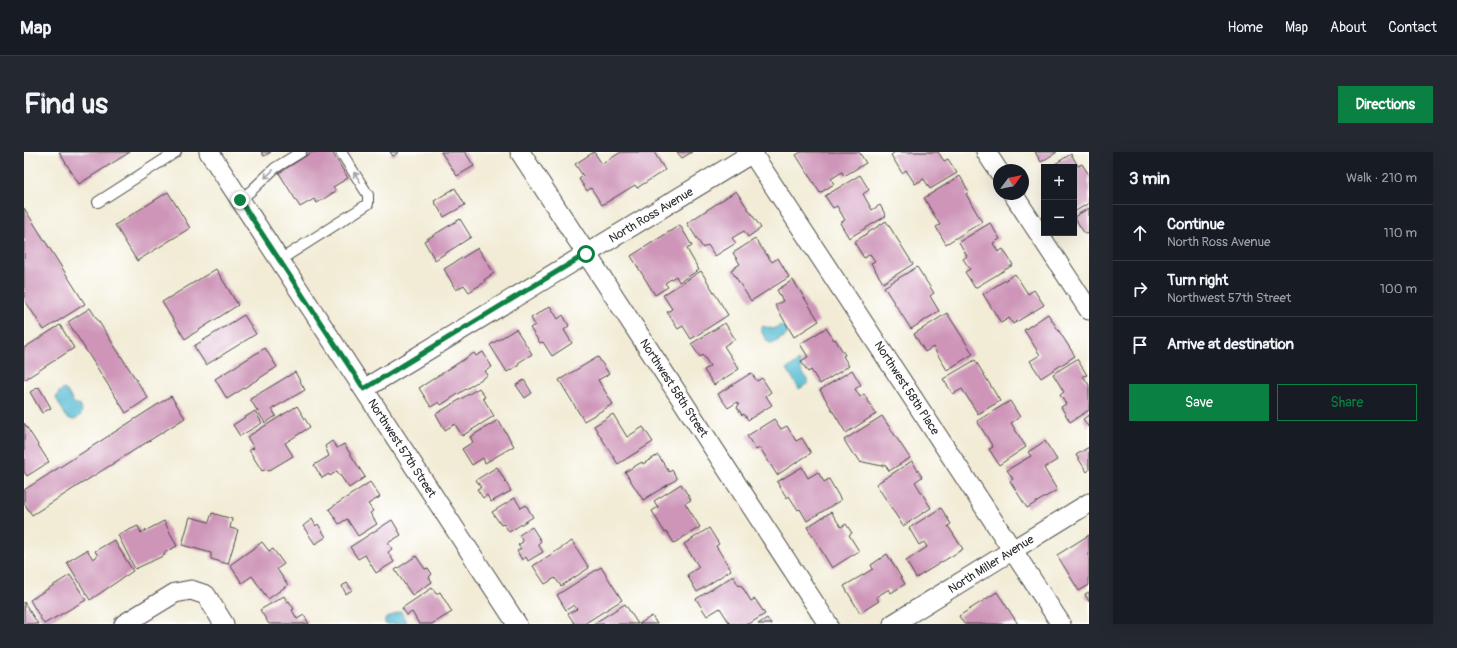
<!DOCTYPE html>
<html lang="en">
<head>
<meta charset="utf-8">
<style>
  body { margin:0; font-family:Pangolin,sans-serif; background:#242831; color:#f1f3f6 }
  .controls { position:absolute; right:12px; top:12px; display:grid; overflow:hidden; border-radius:0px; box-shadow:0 4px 16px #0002 }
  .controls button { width:36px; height:36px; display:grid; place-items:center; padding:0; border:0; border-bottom:1px solid #363941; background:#171b24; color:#f1f3f6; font:20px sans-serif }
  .compass { position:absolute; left:969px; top:12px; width:36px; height:36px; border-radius:50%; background:#171b24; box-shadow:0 4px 16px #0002; rotate:58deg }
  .stop { position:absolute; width:12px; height:12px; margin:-9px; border:3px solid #0b8043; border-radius:50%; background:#fff }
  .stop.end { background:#0b8043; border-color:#fff; box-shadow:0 1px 4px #0008 }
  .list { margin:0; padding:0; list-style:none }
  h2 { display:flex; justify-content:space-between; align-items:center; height:52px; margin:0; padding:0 16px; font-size:17px }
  h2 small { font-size:13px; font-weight:400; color:#9ea1a6 }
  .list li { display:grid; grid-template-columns:26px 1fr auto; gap:12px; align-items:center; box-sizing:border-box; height:56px; padding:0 16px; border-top:1px solid #363941 }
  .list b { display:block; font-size:15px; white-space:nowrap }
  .list p { margin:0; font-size:13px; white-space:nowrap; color:#9ea1a6 }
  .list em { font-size:13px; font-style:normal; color:#9ea1a6 }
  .actions { display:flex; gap:8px; padding:12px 16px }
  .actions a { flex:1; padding:9px 0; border:1px solid #0b8043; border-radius:0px; text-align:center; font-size:14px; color:#0b8043 }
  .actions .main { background:#0b8043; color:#fff }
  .icon { flex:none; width:22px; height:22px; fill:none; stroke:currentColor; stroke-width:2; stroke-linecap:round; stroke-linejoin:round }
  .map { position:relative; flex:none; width:1065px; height:472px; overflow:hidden; border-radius:0px }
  header { display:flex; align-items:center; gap:24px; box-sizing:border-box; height:56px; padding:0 20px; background:#171b24; border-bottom:1px solid #363941 }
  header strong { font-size:19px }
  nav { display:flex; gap:22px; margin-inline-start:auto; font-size:14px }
  .intro { display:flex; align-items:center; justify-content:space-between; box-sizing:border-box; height:96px; padding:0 24px }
  h1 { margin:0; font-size:28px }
  .button { padding:10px 18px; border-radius:0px; background:#0b8043; color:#fff; font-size:14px; font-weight:700 }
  main { display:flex; gap:24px; padding:0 24px }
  aside { flex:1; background:#171b24; border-radius:0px; box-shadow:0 4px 16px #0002 }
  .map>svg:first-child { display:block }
  .water { fill:#55bbd3; stroke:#40737f }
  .building { fill:#ce95b8 }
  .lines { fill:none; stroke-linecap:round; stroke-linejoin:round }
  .lane-casing { stroke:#494845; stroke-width:12 }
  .street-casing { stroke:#494845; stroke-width:21 }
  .lane { stroke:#fff; stroke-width:10 }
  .street { stroke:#fff; stroke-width:19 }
  .oneway { stroke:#a0a0a0 }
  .route { stroke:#0b8043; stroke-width:5 }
  .labels { text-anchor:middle; stroke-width:3; stroke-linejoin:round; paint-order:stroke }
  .street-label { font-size:12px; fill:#2b2b2b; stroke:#fff }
</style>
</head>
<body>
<header>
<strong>Map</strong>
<nav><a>Home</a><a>Map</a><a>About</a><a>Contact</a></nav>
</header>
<div class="intro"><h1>Find us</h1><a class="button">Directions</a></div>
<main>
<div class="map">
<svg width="1065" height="472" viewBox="0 0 1065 472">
  <rect width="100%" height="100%" fill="#fff"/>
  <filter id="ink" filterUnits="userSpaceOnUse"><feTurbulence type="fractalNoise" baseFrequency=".025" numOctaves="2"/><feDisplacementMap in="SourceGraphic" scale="8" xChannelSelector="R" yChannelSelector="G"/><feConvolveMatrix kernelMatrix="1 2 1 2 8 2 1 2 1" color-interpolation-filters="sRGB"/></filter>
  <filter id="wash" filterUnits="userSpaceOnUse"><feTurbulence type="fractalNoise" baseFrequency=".012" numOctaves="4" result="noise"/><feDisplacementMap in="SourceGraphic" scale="16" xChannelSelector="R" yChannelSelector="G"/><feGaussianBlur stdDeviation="0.9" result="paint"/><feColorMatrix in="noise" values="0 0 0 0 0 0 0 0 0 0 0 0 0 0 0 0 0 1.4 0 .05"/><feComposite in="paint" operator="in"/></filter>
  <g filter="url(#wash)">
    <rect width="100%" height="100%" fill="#f2ecd6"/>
    <g class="water">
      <path d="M757 173 762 177 763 180V183L748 192C742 190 739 184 737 177L739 174 749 177Z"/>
      <polygon points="775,209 778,215 776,216 785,231 775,237 763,217"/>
      <path d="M40 237 43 239 50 251 56 253C60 260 57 266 49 268L43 266 32 246 35 240Z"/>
      <polygon points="377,459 382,470 373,472 361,472 361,467"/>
    </g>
    <g id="blocks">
      <g class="building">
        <polygon points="35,0 106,0 55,32"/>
        <polygon points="237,0 247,0 240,4"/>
        <polygon points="288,0 308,0 324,26 309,35 312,39 293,51 290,47 276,55 255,21"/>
        <polygon points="366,0 375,0 369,4"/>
        <polygon points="417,0 441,0 450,14 433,24"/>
        <polygon points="570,0 578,12 597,0 630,0 641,18 613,36 611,33 578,53 567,36 563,39 555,27 559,24 551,12"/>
        <polygon points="653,0 668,0 658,6"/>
        <polygon points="777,0 835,0 842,11 820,24 818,20 807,27 810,32 796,41 772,3"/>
        <polygon points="871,0 914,0 920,9 924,7 933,21 906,37 900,27 891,32 882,18 878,21 867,3"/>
        <polygon points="1011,0 1033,0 1017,10"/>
        <polygon points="1047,2 1054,14 1058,12 1065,23 1065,51 1050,60 1050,15 1026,15"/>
        <polygon points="836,23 845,38 839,42 848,58 856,53 862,64 825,86 816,71 821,68 813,54 809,56 801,44"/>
        <polygon points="936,24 945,40 942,42 958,70 922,92 912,75 916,73 900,46"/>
        <polygon points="431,36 441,53 420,65 410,49"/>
        <polygon points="712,39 737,76 724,85 720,79 708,86 712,91 691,104 684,93 679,96 663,71"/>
        <polygon points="144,40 166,76 113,109 91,73"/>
        <polygon points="0,56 61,152 20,178 0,147"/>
        <polygon points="1065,56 1065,84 1063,81 1061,82 1050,65"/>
        <polygon points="436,67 447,85 411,108 400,89"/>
        <polygon points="862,69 889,112 859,131 847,111 851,109 846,102 840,106 830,90"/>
        <polygon points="966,71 976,87 969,91 974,100 979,97 989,113 951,136 941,120 946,117 939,107 943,104 935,90"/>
        <polygon points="656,73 668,94 663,97 675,118 655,130 652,124 641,131 644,135 631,143 607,104"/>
        <polygon points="731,87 748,110 754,106 765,125 727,149 707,118 716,112 709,101"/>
        <polygon points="454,96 470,121 460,128 461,130 445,140 440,133 432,138 420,117"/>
        <polygon points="893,115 910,141 906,144 915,159 887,177 860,135"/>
        <polygon points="192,117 214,153 161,187 138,150"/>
        <polygon points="677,119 704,163 667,187 659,174 654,177 643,160 648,157 639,143"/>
        <polygon points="991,122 1004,142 1010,138 1020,153 989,172 985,166 977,171 959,142"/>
        <polygon points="769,128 795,169 770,185 751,153 759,149 753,138"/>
        <polygon points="526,154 534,167 539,163 545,174 540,178 548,191 528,204 519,190 516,191 506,176 511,173 507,166"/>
        <polygon points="66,156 124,246 102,261 44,170"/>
        <polygon points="923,161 949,202 923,218 909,195 901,200 890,182"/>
        <polygon points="1024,162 1051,204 1017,226 1006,209 1016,203 1000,178"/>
        <polygon points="220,163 232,182 182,213 170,194"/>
        <polygon points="701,171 711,187 700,194 715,217 690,233 680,218 686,214 679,203 676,205 667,192"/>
        <polygon points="36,173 50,196 0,228 0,196"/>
        <polygon points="802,176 810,188 811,187 821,203 819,204 825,214 796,232 787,218 784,220 777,209 784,205 776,192"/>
        <polygon points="492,177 508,202 494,211 495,213 483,220 466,193"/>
        <polygon points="241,196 253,215 203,247 191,227"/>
        <polygon points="459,200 468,215 461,219 464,223 417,253 415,250 407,255 395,236 450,201 452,204"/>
        <polygon points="574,205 585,222 574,228 589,252 560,269 535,228"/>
        <polygon points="1053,207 1063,223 1059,224 1065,233 1065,258 1046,270 1037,255 1042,252 1036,243 1040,240 1029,222"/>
        <polygon points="951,208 976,249 954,262 938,237 929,242 919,227"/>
        <polygon points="828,218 837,233 831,237 836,245 840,242 852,262 822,281 796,238"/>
        <polygon points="271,220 281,238 248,257 252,264 241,271 226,247"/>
        <polygon points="727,221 733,229 738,226 747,240 742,244 748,253 724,268 720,262 718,263 713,255 715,253 713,250 704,256 694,242"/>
        <polygon points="500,228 508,241 501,246 492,233"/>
        <polygon points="15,235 27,256 18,261 6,240"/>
        <polygon points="455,236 461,245 459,246 470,264 438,284 431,272 421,278 412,262"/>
        <polygon points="147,244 161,266 8,363 0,351 0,338"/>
        <polygon points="986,249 996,265 987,271 1002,295 975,313 965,297 969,295 953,269"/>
        <polygon points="273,254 286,275 261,291 269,304 244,319 243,317 238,319 225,298 230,296 223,285"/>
        <polygon points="231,259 238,271 216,284 209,273"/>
        <polygon points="589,262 603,285 619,275 629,290 594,312 570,274"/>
        <polygon points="1065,263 1065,276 1059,267"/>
        <polygon points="858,264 886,306 865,319 861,312 858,314 839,310 837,311 832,303 830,304 820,288"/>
        <polygon points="750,267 757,277 763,274 772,289 778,286 787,301 753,323 736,296 732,298 723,284"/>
        <polygon points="474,268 490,294 461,311 459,306 448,313 438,297 449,290 446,285"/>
        <polygon points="0,271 25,310 3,324 0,320"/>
        <polygon points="308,289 313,296 320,292 341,325 325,336 313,319 306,324 305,322 298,326 290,313 305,304 301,294"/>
        <polygon points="1021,289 1033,308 1020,316 1033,338 1003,356 986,329 989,327 983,318 1007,304 1004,300"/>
        <polygon points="1065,295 1065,318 1063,320 1052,303"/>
        <polygon points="634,303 645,320 648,318 653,327 619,348 601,320 618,310 619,312"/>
        <polygon points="888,309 898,325 891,330 907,356 879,374 852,332"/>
        <polygon points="473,315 487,339 467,350 463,343 459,346 453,337 457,335 452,328"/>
        <polygon points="778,315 784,326 794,320 800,330 805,327 817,348 783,369 776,357 774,358 765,344 763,346 753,330"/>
        <polygon points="346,330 356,345 344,352 349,359 346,361 353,372 334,384 323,367 315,372 305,357"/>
        <polygon points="657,332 667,348 661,351 676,375 650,391 643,380 641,381 628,359 634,355 630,349"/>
        <polygon points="491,346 497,356 502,353 509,365 485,380 480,372 477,373 468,360"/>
        <polygon points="917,356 927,372 924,374 939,397 892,426 882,409 903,395 900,390 895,393 885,376"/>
        <polygon points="807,360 817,375 822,372 828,381 825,383 835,399 808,416 783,375"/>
        <polygon points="188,361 208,367 206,376 214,378 204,412 187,407 187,401 158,393 166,365 185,370"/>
        <polygon points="288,367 292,374 294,372 302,385 291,392 279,374"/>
        <polygon points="368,368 377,383 364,391 368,397 364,400 370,410 352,421 341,403 334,407 326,395"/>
        <polygon points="140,369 153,394 140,401 141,403 111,417 94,383 114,374 117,381"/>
        <polygon points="508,375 517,389 514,392 519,400 504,409 502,405 498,408 493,399 497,397 494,393 499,390 495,383"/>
        <polygon points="685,376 695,392 692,394 707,418 673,440 663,423 675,415 660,392"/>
        <polygon points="1065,383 1065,433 1055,439 1033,403"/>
        <polygon points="90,388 109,419 66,448 43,410 63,398 69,407 74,404 71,399"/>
        <polygon points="548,389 565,416 537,434 531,426 521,432 509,414"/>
        <polygon points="238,390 245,399 249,397 260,412 253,417 264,433 244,447 228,424 218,431 206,413"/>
        <polygon points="863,402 881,432 867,441 865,437 852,445 855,449 836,461 820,434 849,417 847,413"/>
        <polygon points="392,404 401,417 404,416 408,422 405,425 408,430 388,443 371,418"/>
        <polygon points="577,415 598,448 560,472 551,472 544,462 553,457 550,453 542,458 533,443"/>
        <polygon points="46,423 62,448 20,472 6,448"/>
        <polygon points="709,424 715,434 717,433 727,449 731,447 741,462 725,472 706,472 696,456 683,464 672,447"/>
        <polygon points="323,431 328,438 322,442 318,434"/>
        <polygon points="408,436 412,442 416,440 428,460 408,472 395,472 388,460 383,463 378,456"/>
        <polygon points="973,440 994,472 940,472 935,464"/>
        <polygon points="1065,440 1065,450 1061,442"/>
        <polygon points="260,444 263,450 265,449 270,457 268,458 273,467 280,463 285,472 245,472 236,458"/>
        <polygon points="0,450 14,472 0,472"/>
        <polygon points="601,452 614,472 569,472"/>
        <polygon points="628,464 633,472 615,472"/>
        <polygon points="743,466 747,472 734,472"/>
      </g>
    </g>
  </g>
  <g filter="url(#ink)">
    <use href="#blocks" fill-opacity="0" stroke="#494845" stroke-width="1"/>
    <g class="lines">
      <defs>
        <g id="lane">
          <polyline points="216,48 228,38 251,16 277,0"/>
          <polyline points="74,50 152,0"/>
          <polyline points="256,108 344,52 344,43 317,0"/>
        </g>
        <g id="street">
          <polyline points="185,0 493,472"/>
          <polyline points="496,0 804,472"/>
          <polyline points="962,0 975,20"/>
          <polyline points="728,1 1037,472"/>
          <polyline points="989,42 1065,158"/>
          <polyline points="340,237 730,0"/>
          <polyline points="100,472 151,441 167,438 182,443 200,472"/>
          <polyline points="869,472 1065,351"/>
        </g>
      </defs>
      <use href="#lane" class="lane-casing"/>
      <use href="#street" class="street-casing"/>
      <use href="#lane" class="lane"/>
      <use href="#street" class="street"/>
    </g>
    <defs><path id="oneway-shaft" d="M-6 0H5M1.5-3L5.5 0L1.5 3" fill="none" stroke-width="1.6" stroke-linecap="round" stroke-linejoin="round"/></defs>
    <g class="oneway">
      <use href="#oneway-shaft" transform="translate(245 22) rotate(136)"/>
      <use href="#oneway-shaft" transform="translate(333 25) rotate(-123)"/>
    </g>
  </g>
  <g class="lines" filter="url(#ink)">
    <polyline class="route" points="216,48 340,237 562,102"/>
  </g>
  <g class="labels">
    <g class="street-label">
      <text transform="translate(627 63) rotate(-31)" y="4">North Ross Avenue</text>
      <text transform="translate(650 236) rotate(57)" y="4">Northwest 58th Street</text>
      <text transform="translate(883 236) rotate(57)" y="4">Northwest 58th Place</text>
      <text transform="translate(378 296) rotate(57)" y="4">Northwest 57th Street</text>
      <text transform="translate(967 412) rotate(-32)" y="4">North Miller Avenue</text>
    </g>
  </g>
</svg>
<div class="controls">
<button>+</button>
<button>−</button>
</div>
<svg class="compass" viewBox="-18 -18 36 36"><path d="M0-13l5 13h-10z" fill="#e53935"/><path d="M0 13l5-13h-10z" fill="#9ea1a6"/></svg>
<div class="stop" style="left:562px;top:102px"></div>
<div class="stop end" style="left:216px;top:48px"></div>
</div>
<aside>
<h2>3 min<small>Walk · 210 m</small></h2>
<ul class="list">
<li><svg class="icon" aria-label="ahead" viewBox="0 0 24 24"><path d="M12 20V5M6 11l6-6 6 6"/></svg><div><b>Continue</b><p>North Ross Avenue</p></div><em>110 m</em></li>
<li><svg class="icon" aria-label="right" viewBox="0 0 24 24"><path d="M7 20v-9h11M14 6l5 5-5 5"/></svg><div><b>Turn right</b><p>Northwest 57th Street</p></div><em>100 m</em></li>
<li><svg class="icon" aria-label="arrive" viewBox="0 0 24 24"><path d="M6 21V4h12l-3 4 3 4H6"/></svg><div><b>Arrive at destination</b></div></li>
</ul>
<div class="actions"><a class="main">Save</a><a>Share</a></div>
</aside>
</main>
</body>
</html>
